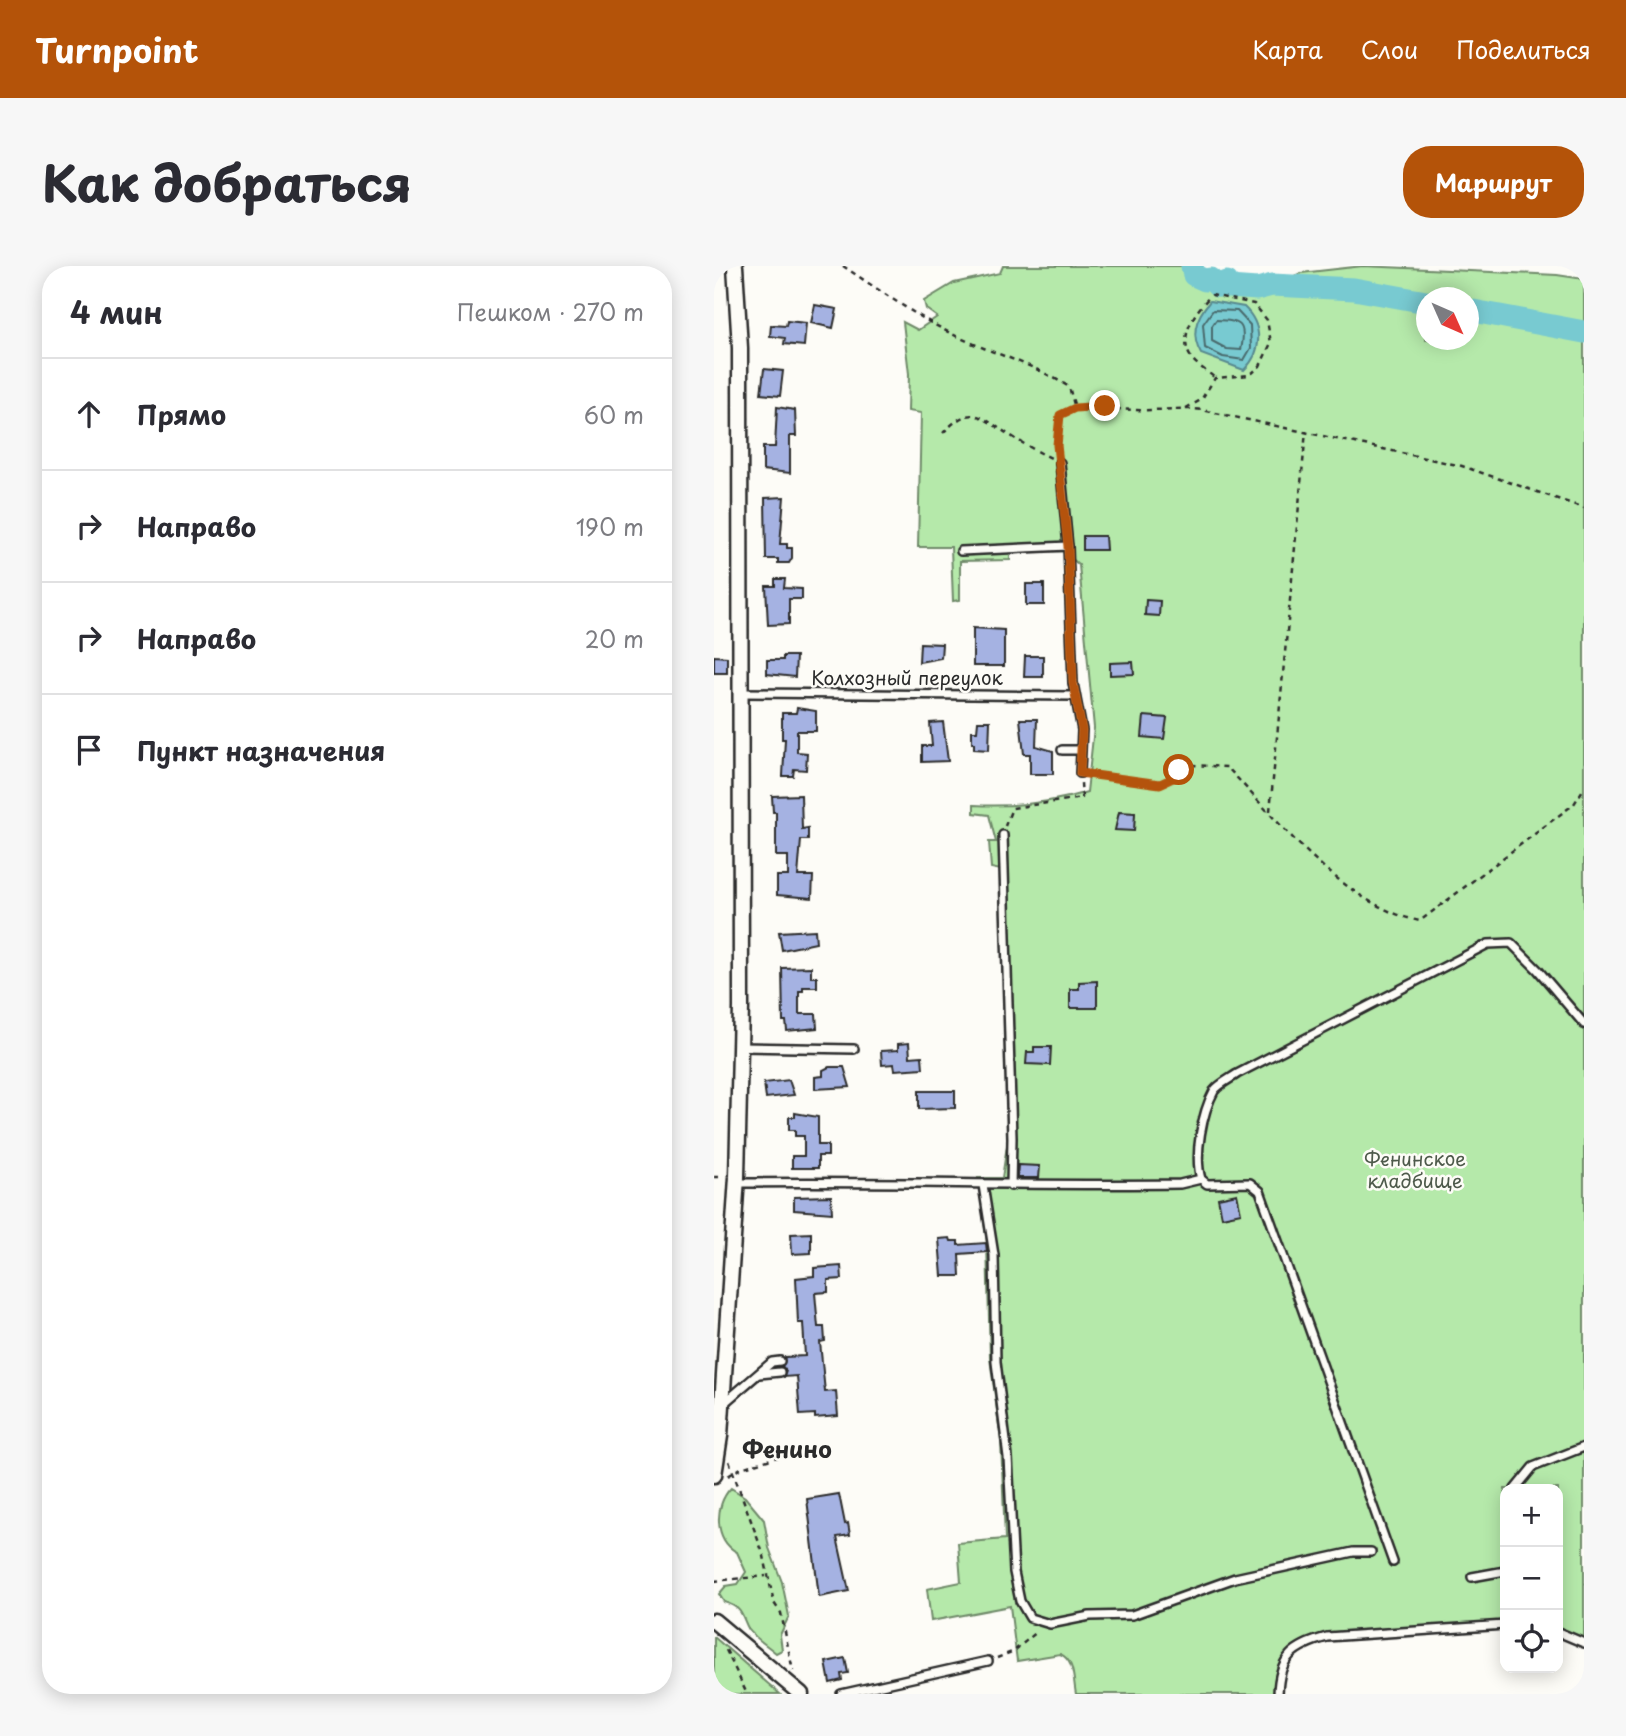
<!DOCTYPE html>
<html lang="ru">
<head>
<meta charset="utf-8">
<style>
  body { margin:0; font-family:"Playpen Sans",sans-serif; background:#f7f7f7; color:#2b2b33 }
  .controls { position:absolute; right:21px; bottom:21px; display:grid; overflow:hidden; border-radius:14px; box-shadow:0 4px 18px #0003 }
  .controls button { width:63px; height:63px; display:grid; place-items:center; padding:0; border:0; border-bottom:2px solid #e1e1e2; background:#fff; color:#2b2b33; font:35px sans-serif }
  .compass { position:absolute; left:702px; top:21px; width:63px; height:63px; border-radius:50%; background:#fff; box-shadow:0 4px 18px #0003; rotate:135deg }
  .stop { position:absolute; width:21px; height:21px; margin:-16px; border:5px solid #b45309; border-radius:50%; background:#fff }
  .stop.end { background:#b45309; border-color:#fff; box-shadow:0 2px 7px #0008 }
  .list { margin:0; padding:0; list-style:none }
  h2 { display:flex; justify-content:space-between; align-items:center; height:91px; margin:0; padding:0 28px; font-size:30px }
  h2 small { font-size:23px; font-weight:400; color:#7c7c81 }
  .list li { display:grid; grid-template-columns:46px 1fr auto; gap:21px; align-items:center; box-sizing:border-box; height:112px; padding:0 28px; border-top:2px solid #e1e1e2 }
  .list b { display:block; font-size:26px; white-space:nowrap }
  .list em { font-size:23px; font-style:normal; color:#7c7c81 }
  .icon { flex:none; width:38px; height:38px; fill:none; stroke:currentColor; stroke-width:2; stroke-linecap:round; stroke-linejoin:round }
  .map { position:relative; flex:none; width:870px; height:1428px; overflow:hidden; border-radius:28px }
  header { display:flex; align-items:center; gap:42px; box-sizing:border-box; height:98px; padding:0 35px; background:#b45309; color:#fff }
  header strong { font-size:33px }
  nav { display:flex; gap:38px; margin-inline-start:auto; font-size:24px }
  .intro { display:flex; align-items:center; justify-content:space-between; box-sizing:border-box; height:168px; padding:0 42px }
  h1 { margin:0; font-size:49px }
  .button { padding:18px 32px; border-radius:28px; background:#b45309; color:#fff; font-size:24px; font-weight:700 }
  main { display:flex; gap:42px; padding:0 42px }
  aside { flex:1; background:#fff; border-radius:28px; box-shadow:0 4px 18px #0003 }
  .map>svg:first-child { display:block }
  .green { fill:#b5e9aa; stroke:#708a6a; stroke-width:2; fill-rule:evenodd }
  .water { fill:#78cad1; stroke:#598a8f; stroke-width:2 }
  .lines { fill:none; stroke-linecap:round; stroke-linejoin:round }
  .shore { stroke:#4a6b6d; stroke-width:2 }
  .river { stroke:#78cad1; stroke-width:23 }
  .building { fill:#a5b2e2; stroke:#2b2b2b; stroke-width:2 }
  .service-casing { stroke:#2b2b2b; stroke-width:12 }
  .minor-casing { stroke:#2b2b2b; stroke-width:19 }
  .path { stroke:#2b2b2b; stroke-width:2.5; stroke-dasharray:5 5; stroke-linecap:butt }
  .service { stroke:#fdfcf7; stroke-width:7 }
  .minor { stroke:#fdfcf7; stroke-width:14 }
  .route { stroke:#b45309; stroke-width:9 }
  .labels { text-anchor:middle; stroke-width:5; stroke-linejoin:round; paint-order:stroke }
  .street-label { font-size:19px; fill:#2b2b2b; stroke:#fdfcf7 }
  .park-label { font-size:19px; fill:#4e5a4b; stroke:#fdfcf7 }
  .quarter-label { font-size:23px; font-weight:bold; fill:#2b2b2b; stroke:#fdfcf7 }
</style>
</head>
<body>
<header>
<strong>Turnpoint</strong>
<nav><a>Карта</a><a>Слои</a><a>Поделиться</a></nav>
</header>
<div class="intro"><h1>Как добраться</h1><a class="button">Маршрут</a></div>
<main>
<aside>
<h2>4 мин<small>Пешком · 270 m</small></h2>
<ul class="list">
<li><svg class="icon" aria-label="ahead" viewBox="0 0 24 24"><path d="M12 20V5M6 11l6-6 6 6"/></svg><div><b>Прямо</b></div><em>60 m</em></li>
<li><svg class="icon" aria-label="right" viewBox="0 0 24 24"><path d="M7 20v-9h11M14 6l5 5-5 5"/></svg><div><b>Направо</b></div><em>190 m</em></li>
<li><svg class="icon" aria-label="right" viewBox="0 0 24 24"><path d="M7 20v-9h11M14 6l5 5-5 5"/></svg><div><b>Направо</b></div><em>20 m</em></li>
<li><svg class="icon" aria-label="arrive" viewBox="0 0 24 24"><path d="M6 21V4h12l-3 4 3 4H6"/></svg><div><b>Пункт назначения</b></div></li>
</ul>
</aside>
<div class="map">
<svg width="870" height="1428" viewBox="0 0 870 1428">
  <rect width="100%" height="100%" fill="#fdfcf7"/>
  <filter id="ink" filterUnits="userSpaceOnUse"><feTurbulence type="fractalNoise" baseFrequency=".0143" numOctaves="2"/><feDisplacementMap in="SourceGraphic" scale="14" xChannelSelector="R" yChannelSelector="G"/><feConvolveMatrix kernelMatrix="1 2 1 2 8 2 1 2 1" color-interpolation-filters="sRGB"/></filter>
  <g filter="url(#ink)">
    <g class="green">
      <path d="M289 0H469L474 6 543 26 587 7 649 0 843 9 870 13V1377L844 1366V1223H791V1359L613 1371 575 1390 564 1428H362C359 1414 361 1394 346 1388L303 1395 296 1340 217 1355 213 1323 247 1316 244 1277 291 1273 287 1175 276 1092 273 977 264 912H288L294 873 287 604 277 602 275 576H282L275 549 260 547V539C297 541 337 537 373 526L380 462 365 299 350 285 296 286V294L246 295V334L239 335 237 281H204L207 147 194 145 195 108 189 56 204 64 223 51 212 43 210 35 240 17 286 7ZM712 32H754V74H712Z"/>
      <path d="M17 1222 31 1231 50 1254 55 1282 68 1316 75 1350 66 1369 68 1384 62 1387C54 1380 41 1372 35 1364 27 1350 30 1342 10 1336L5 1328 12 1320 24 1318 32 1306 23 1286C0 1275 0 1239 17 1222Z"/>
      <polygon points="0,1371 66,1428 0,1428"/>
    </g>
    <path class="water" d="M496 35 530 41C549 59 549 85 530 104L487 88C476 69 482 51 496 35Z"/>
    <g class="lines">
      <g class="shore">
        <polygon points="499,44 523,45 536,59 537,82 530,94 509,91 491,82 489,58"/>
        <path d="M502 54C526 55 533 56 527 84L513 83 498 75V60Z"/>
      </g>
      <g class="river">
        <polyline points="478,0 480,9 491,14 497,13 504,20 513,16 515,21 543,23 558,19 640,23 712,36"/>
        <polyline points="754,44 870,66"/>
      </g>
    </g>
    <g class="building">
      <polygon points="101,39 123,43 119,62 97,57"/>
      <polygon points="73,55 92,57 90,80 70,78 71,72 56,70 57,59 72,60"/>
      <polygon points="50,103 69,105 66,130 47,128"/>
      <polygon points="63,141 81,144 82,170 76,170 76,207 49,204 49,181 61,181"/>
      <polygon points="70,231 66,278 73,278 73,282 78,282 78,292 75,297 64,297 64,293 52,293 51,232"/>
      <polygon points="369,270 391,270 392,284 369,284"/>
      <polygon points="61,313 71,313 70,322 88,323 88,333 75,333 75,358 54,359 52,320 61,320"/>
      <rect x="312" y="318" width="18" height="21"/>
      <polygon points="432,334 446,335 445,350 431,349"/>
      <polygon points="259,362 290,364 290,400 259,400"/>
      <polygon points="206,377 228,378 227,392 205,396"/>
      <polygon points="0,390 13,391 13,407 0,407"/>
      <polygon points="69,390 82,390 81,411 53,408 53,394 69,394"/>
      <polygon points="311,390 329,390 329,411 310,411"/>
      <polygon points="419,396 420,408 396,409 396,397"/>
      <polygon points="83,442 102,445 102,465 83,465 83,486 93,487 92,504 80,503 79,510 69,510 71,473 68,473 68,447 82,447"/>
      <polygon points="430,450 453,452 450,473 428,471"/>
      <polygon points="306,453 323,453 322,480 339,485 339,508 316,508 316,488 310,488"/>
      <polygon points="264,455 276,455 275,484 260,483 260,477 258,477 258,465 263,465"/>
      <polygon points="229,456 234,495 208,496 208,480 218,480 216,457"/>
      <polygon points="87,529 88,563 94,562 94,574 87,574 84,610 99,610 98,632 63,629 63,610 74,610 74,590 62,590 62,546 59,546 58,530"/>
      <polygon points="405,546 421,547 420,565 401,564"/>
      <polygon points="101,664 102,677 68,684 65,666"/>
      <polygon points="97,701 97,711 103,711 103,721 89,721 89,725 85,725 85,748 102,748 103,762 73,765 72,755 69,755 68,702"/>
      <polygon points="383,715 383,742 356,742 356,723 365,723 365,716"/>
      <polygon points="195,777 196,791 208,790 209,802 181,804 180,798 168,799 167,785 184,784 184,778"/>
      <polygon points="320,781 337,781 336,799 312,798 313,786 320,786"/>
      <polygon points="115,801 130,801 136,821 101,823 101,811 109,810 109,804"/>
      <polygon points="75,814 80,829 52,832 50,817"/>
      <polygon points="205,825 241,825 241,842 205,843"/>
      <polygon points="81,847 104,851 104,879 114,879 114,890 104,890 104,902 78,902 78,890 90,890 90,870 81,870 81,864 75,864 75,851 81,851"/>
      <polygon points="304,899 326,900 325,912 303,912"/>
      <polygon points="523,928 527,947 508,951 504,932"/>
      <polygon points="117,930 118,947 80,944 80,931"/>
      <polygon points="97,967 97,987 78,988 77,968"/>
      <polygon points="236,972 237,975 244,975 244,979 272,977 273,986 245,988 246,1010 228,1010 225,973"/>
      <polygon points="127,1000 128,1013 114,1014 114,1026 101,1027 104,1061 110,1061 111,1075 106,1076 111,1126 122,1125 124,1150 101,1152 101,1148 86,1149 83,1110 70,1111 72,1105 68,1100 71,1091 91,1090 89,1057 84,1057 82,1012 100,1010 100,1002"/>
      <polygon points="125,1228 131,1258 134,1257 136,1269 123,1271 135,1325 105,1331 93,1233"/>
      <polygon points="131,1392 134,1407 127,1408 128,1414 116,1417 112,1396"/>
    </g>
    <g class="lines">
      <defs>
        <g id="service">
          <polyline points="346,197 354,280 359,417 368,464 366,507"/>
          <polyline points="247,285 354,280"/>
          <polyline points="27,427 361,430"/>
          <polyline points="348,484 367,484"/>
          <polyline points="289,569 298,872 297,920"/>
          <polyline points="26,781 140,783"/>
          <path d="M23 917C171 915 318 920 466 918L487 913"/>
          <polyline points="269,919 280,989 282,1096 294,1191 300,1306 306,1335 316,1352 336,1358 376,1350 418,1349 521,1312 639,1286 657,1286"/>
          <polyline points="45,1108 66,1106"/>
          <polyline points="9,1138 58,1096 66,1095"/>
          <polyline points="801,1223 819,1201 870,1181"/>
          <path d="M679 1296 546 925 536 917 493 918 487 913C480 889 488 847 500 825 505 818 516 813 523 808L774 678 797 677 824 704 870 758"/>
          <polyline points="758,1311 791,1305"/>
          <polyline points="844,1366 870,1377"/>
          <polyline points="127,1428 274,1395"/>
          <path d="M564 1428C565 1391 579 1380 613 1371L791 1359"/>
        </g>
        <g id="minor">
          <polyline points="0,1209 6,1170 23,911 27,741 26,82 21,0"/>
          <polyline points="0,1355 87,1428"/>
        </g>
      </defs>
      <use href="#service" class="service-casing"/>
      <use href="#minor" class="minor-casing"/>
      <g class="path">
        <path d="M129 0C168 26 210 56 253 75 289 91 321 99 355 121L361 142C382 141 401 143 422 144 444 145 465 141 488 144L748 200 870 242"/>
        <path d="M472 142 487 134 501 112 536 109 546 100 557 77 553 54 540 38 498 29C482 43 461 73 479 94 484 100 494 106 501 112"/>
        <path d="M229 167C258 137 265 150 294 168 308 177 322 185 337 192"/>
        <polyline points="345,189 346,149 361,142"/>
        <path d="M374 508 446 518 459 511 465 504 479 499 513 501C564 555 630 640 706 655L860 538 870 522"/>
        <polyline points="556,545 592,165"/>
        <polyline points="291,560 298,542 368,532 367,517"/>
        <polyline points="0,911 10,911"/>
        <polyline points="15,1195 50,1290 60,1337 67,1347 79,1405"/>
        <polyline points="14,1210 27,1202 67,1190"/>
        <polyline points="0,1315 52,1310"/>
        <polyline points="12,1384 33,1428"/>
        <polyline points="283,1392 300,1385 324,1365"/>
      </g>
      <use href="#service" class="service"/>
      <use href="#minor" class="minor"/>
    </g>
  </g>
  <g class="lines" filter="url(#ink)">
    <polyline class="route" points="391,140 361,142 346,149 343,179 354,280 359,417 368,464 366,507 446,518 459,512 465,504"/>
  </g>
  <g class="labels">
    <g class="street-label">
      <text x="193" y="419">Колхозный переулок</text>
    </g>
    <g class="park-label">
      <text x="701" y="900">Фенинское<tspan x="701" dy="22">кладбище</tspan></text>
    </g>
    <g class="quarter-label">
      <text x="73" y="1192">Фенино</text>
    </g>
  </g>
</svg>
<div class="controls">
<button>+</button>
<button>−</button>
<button><svg class="icon" aria-label="locate" viewBox="0 0 24 24"><circle cx="12" cy="12" r="6"/><path d="M12 2v4M12 18v4M2 12h4M18 12h4"/></svg></button>
</div>
<svg class="compass" viewBox="-18 -18 36 36"><path d="M0-13l5 13h-10z" fill="#e53935"/><path d="M0 13l5-13h-10z" fill="#7c7c81"/></svg>
<div class="stop" style="left:465px;top:504px"></div>
<div class="stop end" style="left:391px;top:140px"></div>
</div>
</main>
</body>
</html>
